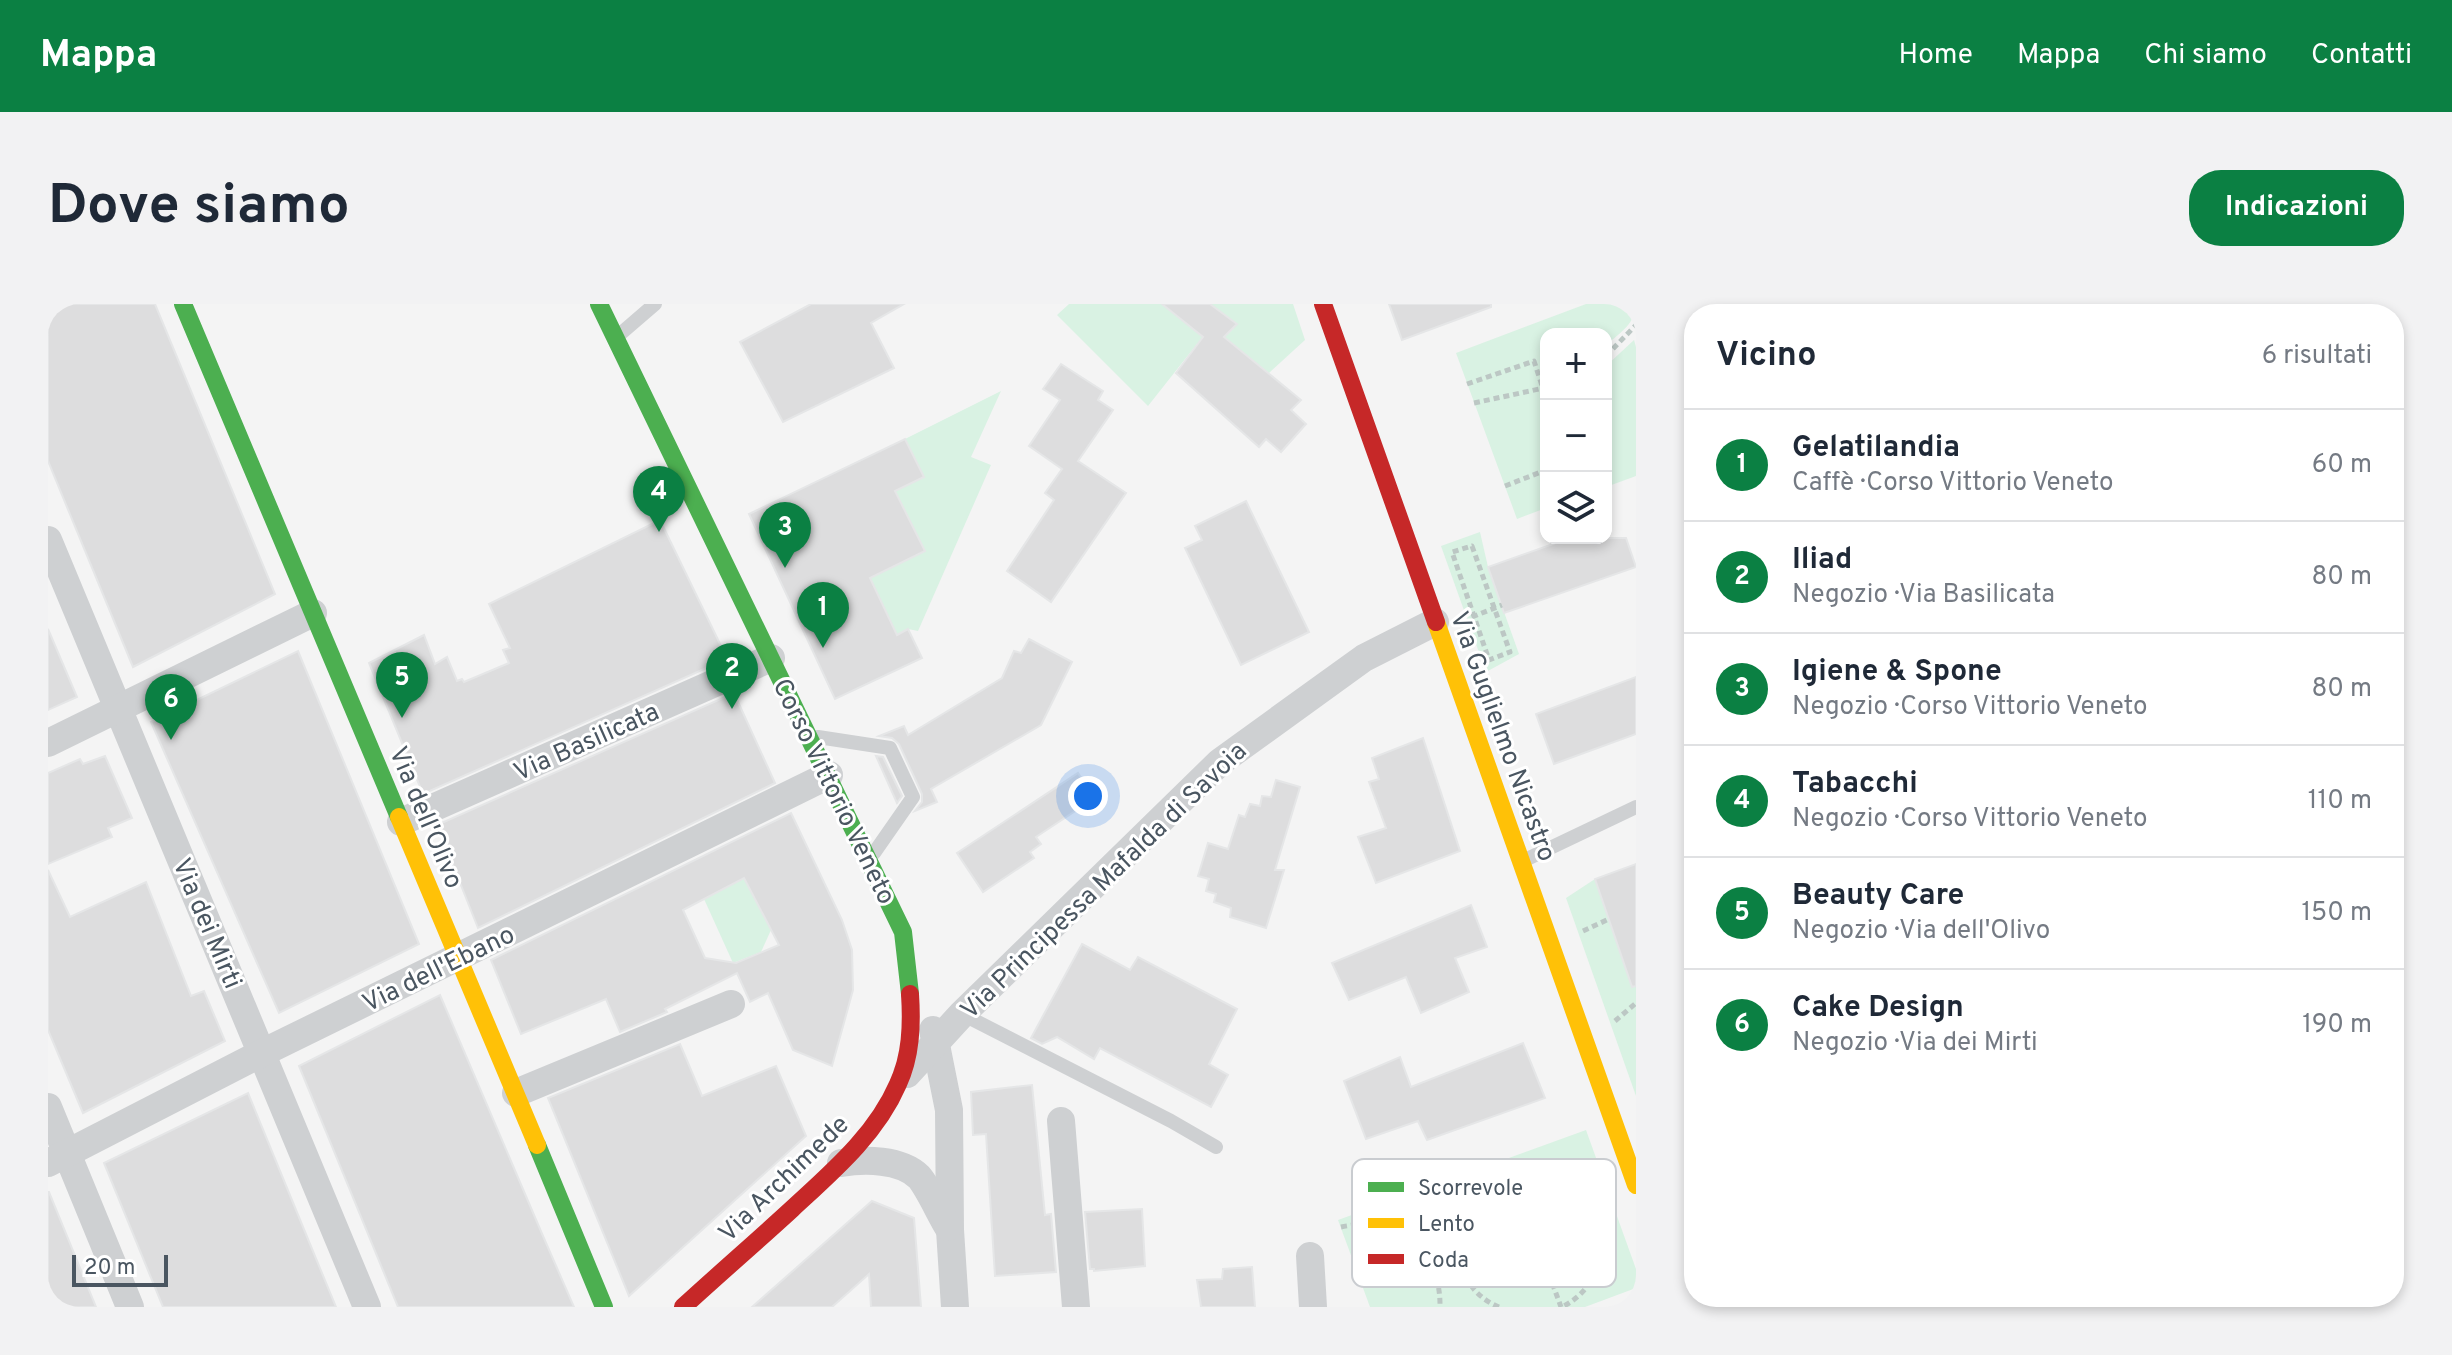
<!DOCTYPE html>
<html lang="it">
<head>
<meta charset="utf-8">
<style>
  body { margin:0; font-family:Overpass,sans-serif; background:#f2f2f3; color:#1f2937 }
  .controls { position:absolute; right:24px; top:24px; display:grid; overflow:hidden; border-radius:16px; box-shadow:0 4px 12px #0003 }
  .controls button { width:72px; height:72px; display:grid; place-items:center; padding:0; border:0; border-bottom:2px solid #e0e1e3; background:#fff; color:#1f2937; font:40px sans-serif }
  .scale { position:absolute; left:24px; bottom:20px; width:96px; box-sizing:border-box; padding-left:8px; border:4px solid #4a5661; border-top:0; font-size:22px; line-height:28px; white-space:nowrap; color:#4a5661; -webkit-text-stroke:6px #fff; paint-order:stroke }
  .you { position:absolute; left:1040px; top:492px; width:28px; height:28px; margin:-20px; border:6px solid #fff; border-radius:50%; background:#1a73e8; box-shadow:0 0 0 12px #1a73e833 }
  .badge { display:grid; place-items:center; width:52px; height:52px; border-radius:50%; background:#0b8043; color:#fff; font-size:26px; font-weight:700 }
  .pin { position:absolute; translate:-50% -66px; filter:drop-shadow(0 2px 4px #0008) }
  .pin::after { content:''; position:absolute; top:42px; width:28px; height:24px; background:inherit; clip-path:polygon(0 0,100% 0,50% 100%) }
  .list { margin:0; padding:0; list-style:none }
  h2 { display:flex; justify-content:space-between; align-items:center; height:104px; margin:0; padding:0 32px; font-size:34px }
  h2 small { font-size:26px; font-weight:400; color:#747a83 }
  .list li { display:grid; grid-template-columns:52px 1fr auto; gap:24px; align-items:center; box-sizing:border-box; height:112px; padding:0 32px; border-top:2px solid #e0e1e3 }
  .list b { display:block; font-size:30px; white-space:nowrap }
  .list p { margin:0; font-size:26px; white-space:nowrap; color:#747a83 }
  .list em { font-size:26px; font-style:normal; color:#747a83 }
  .icon { flex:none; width:44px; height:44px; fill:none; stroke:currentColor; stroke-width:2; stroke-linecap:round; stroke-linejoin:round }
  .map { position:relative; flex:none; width:1588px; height:1003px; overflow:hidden; border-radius:32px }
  header { display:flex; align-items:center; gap:48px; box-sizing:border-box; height:112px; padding:0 40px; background:#0b8043; color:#fff }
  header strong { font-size:38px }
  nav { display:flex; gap:44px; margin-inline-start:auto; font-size:28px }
  .intro { display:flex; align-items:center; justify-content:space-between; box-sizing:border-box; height:192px; padding:0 48px }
  h1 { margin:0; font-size:56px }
  .button { padding:20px 36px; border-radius:32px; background:#0b8043; color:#fff; font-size:28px; font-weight:700 }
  main { display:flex; gap:48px; padding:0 48px }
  aside { flex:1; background:#fff; border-radius:32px; box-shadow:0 4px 12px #0003 }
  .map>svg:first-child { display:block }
  .green { fill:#d9f2e3 }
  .building { fill:#ddddde; stroke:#e5e6e7; stroke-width:2; fill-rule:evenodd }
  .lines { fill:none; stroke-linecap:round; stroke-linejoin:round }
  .path { stroke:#bcc7c4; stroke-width:5; stroke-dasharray:6 4; stroke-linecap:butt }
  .lane { stroke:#ced0d2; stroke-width:14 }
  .street { stroke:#ced0d2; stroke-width:28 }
  .fast { stroke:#4caf50; stroke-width:18 }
  .slow { stroke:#ffc107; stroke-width:18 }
  .jam { stroke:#c62828; stroke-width:18 }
  .labels { text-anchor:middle; stroke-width:6; stroke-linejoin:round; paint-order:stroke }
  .street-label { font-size:26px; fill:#4a5661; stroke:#fff }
  .key { fill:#fff; stroke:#c9ccd0; stroke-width:2 }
  .key-label { font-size:22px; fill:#4a5661 }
</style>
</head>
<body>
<header>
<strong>Mappa</strong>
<nav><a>Home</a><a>Mappa</a><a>Chi siamo</a><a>Contatti</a></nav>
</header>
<div class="intro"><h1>Dove siamo</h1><a class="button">Indicazioni</a></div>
<main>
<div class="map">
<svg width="1588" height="1003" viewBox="0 0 1588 1003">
  <rect width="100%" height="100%" fill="#f4f4f4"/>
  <g class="green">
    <polygon points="1021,0 1114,0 1164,40 1149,40 1100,102 1009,11"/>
    <polygon points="1162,0 1245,0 1257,36 1221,69 1176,33 1189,20"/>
    <path d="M1538 0H1588C1588 19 1572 29 1558 41V30H1498V204L1469 215 1408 49Z"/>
    <polygon points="1586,36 1588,43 1588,172 1558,183 1558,62"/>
    <polygon points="953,87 923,153 943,161 870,327 860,325 836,337 836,303 822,274 877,247 847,187 876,173 857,135"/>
    <polygon points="1432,228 1440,263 1471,350 1438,368 1393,242"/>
    <polygon points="696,574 723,626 713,648 685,659 656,595"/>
    <polygon points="1547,575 1570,642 1588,636 1588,792 1518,594"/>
    <polygon points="1538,826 1588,965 1588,984 1537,1003 1322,1003 1290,916"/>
  </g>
  <g class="building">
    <polygon points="0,0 107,0 227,290 85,363 0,157"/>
    <polygon points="763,0 856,0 823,19 846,64 735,118 692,38"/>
    <polygon points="1114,0 1162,0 1189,20 1176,33 1253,96 1243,106 1258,120 1233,148 1218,135 1211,143 1128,69 1155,33"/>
    <polygon points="1341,0 1443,0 1443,3 1354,36"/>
    <polygon points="1013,60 1055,87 1050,96 1065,106 1030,157 1078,189 1003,298 959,267 1006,196 997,189 1014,165 981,142 1012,96 995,85"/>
    <polygon points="857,135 876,173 847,187 877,247 822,274 849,331 860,325 874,354 787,395 701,210"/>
    <polygon points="1198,197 1261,328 1193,361 1137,244 1154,236 1147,222"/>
    <polygon points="612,216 675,346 668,349 672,358 375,490 321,359 376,331 387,360 399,353 409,377 414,375 416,378 461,359 455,346 462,344 441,300"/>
    <polygon points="1522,234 1578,234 1588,263 1456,309 1440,263"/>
    <polygon points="0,325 29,393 0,406"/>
    <polygon points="981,335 1024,358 993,421 883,485 889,498 867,507 874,498 874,490 851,440 844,434 831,432 856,422 860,431 954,374 966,347 973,349"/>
    <polygon points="250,347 371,640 231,709 103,418"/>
    <polygon points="1588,373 1588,430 1506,460 1488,410"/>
    <polygon points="686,389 727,479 430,624 389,521"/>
    <polygon points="1375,434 1412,547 1328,579 1310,533 1338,524 1321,478 1331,475 1324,454"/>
    <polygon points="57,452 84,514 60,524 64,533 0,560 0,469 32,455 35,460"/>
    <polygon points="828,452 835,453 854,492 849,499"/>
    <polygon points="1030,469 1047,494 988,533 993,540 982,548 986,554 935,588 909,549"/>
    <polygon points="1228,476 1252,483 1227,566 1236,566 1218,624 1182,613 1183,604 1166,598 1168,590 1158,587 1161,575 1150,572 1160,539 1180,545 1191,511 1197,513 1202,500 1212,502 1214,492 1223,493"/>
    <path d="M743 509 794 616 804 646 805 686 784 762 745 746 720 689 702 698 689 669 617 705 619 708 572 728 558 695 473 730 443 656ZM696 574 731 641 688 659 657 654 635 606Z"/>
    <polygon points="1588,560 1588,682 1584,683 1547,575"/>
    <polygon points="0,566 22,613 98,578 143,692 156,687 177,737 35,809 0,726"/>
    <polygon points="1423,601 1439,643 1407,654 1421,688 1373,709 1358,673 1301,696 1284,659"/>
    <polygon points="1034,640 1082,666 1090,653 1189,705 1161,760 1180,771 1163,803 1052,744 1046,755 1009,733 994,740 983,734"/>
    <polygon points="392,691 495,932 526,1003 350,1003 251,762"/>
    <polygon points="1475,739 1497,794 1379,836 1370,817 1318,835 1296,777 1352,753 1363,783"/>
    <polygon points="632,740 654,792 728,762 758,832 581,992 500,794"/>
    <polygon points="984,781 997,911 1003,910 1008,968 947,972 938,830 925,831 923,788"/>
    <polygon points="200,789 262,940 288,1003 115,1003 56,859"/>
    <polygon points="0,888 1,888 48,1003 0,1003"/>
    <polygon points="824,897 866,914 873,1003 823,1003 821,970 784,1003 704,1003"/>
    <polygon points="1094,905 1097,962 1046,967 1046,965 1042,965 1037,908"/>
    <polygon points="1204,963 1207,1003 1153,1003 1149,976 1174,975 1175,965"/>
  </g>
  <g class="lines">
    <g class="path">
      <polyline points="1558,52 1588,21"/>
      <polyline points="1419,80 1486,57 1498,94"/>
      <polyline points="1426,99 1496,84"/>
      <polyline points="1457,182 1498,166"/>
      <polygon points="1424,242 1462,348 1441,356 1404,248"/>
      <polyline points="1424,313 1454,301"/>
      <polyline points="1535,627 1561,615"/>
      <polyline points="1567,717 1588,699"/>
      <polyline points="1461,860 1480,913"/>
      <circle cx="1483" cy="934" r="21"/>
      <path d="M1293 923C1349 911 1393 945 1392 1003"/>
      <polyline points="1494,951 1513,1003"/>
      <polyline points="1388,969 1411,961"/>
      <path d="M1451 1003C1425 993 1411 968 1407 941 1404 920 1412 901 1425 885 1434 872 1450 863 1465 859 1554 838 1588 966 1514 1003"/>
    </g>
    <g class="lane">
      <polyline points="571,31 607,0"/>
      <polyline points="770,433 842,444 865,493 826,549"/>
      <polyline points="1477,556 1588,503"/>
      <polyline points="914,710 1123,817 1168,843"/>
    </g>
    <g class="street">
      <polyline points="0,236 319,1003"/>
      <polyline points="0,439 265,309"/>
      <polyline points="353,518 723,354"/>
      <polyline points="885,726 901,806 902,926 907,1003"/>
      <polyline points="859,770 914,710 1172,458 1316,354 1387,318"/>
      <polyline points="468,789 683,700"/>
      <polyline points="0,803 82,1003"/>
      <polyline points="1013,817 1028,1003"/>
      <polyline points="0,859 214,749 781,471"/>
      <path d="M793 859C816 855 853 855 871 873 880 883 892 910 900 923"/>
      <polyline points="1262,952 1265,1003"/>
    </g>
    <g class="fast">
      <polyline points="135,0 351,513"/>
      <polyline points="551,0 855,628 862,690"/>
      <polyline points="489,841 556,1003"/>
    </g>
    <g class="slow">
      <polyline points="1388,318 1588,881"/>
      <polyline points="351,513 489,841"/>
    </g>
    <g class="jam">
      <polyline points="1275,0 1388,318"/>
      <path d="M635 1003C671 970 708 938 744 905 784 868 828 831 850 780 863 752 864 721 862 690"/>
    </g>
  </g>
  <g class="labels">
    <g class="street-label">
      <text transform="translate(1456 432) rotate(70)" y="9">Via Guglielmo Nicastro</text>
      <text transform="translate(538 437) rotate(-24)" y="9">Via Basilicata</text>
      <text transform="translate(787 487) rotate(64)" y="9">Corso Vittorio Veneto</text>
      <text transform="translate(379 513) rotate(67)" y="9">Via dell'Olivo</text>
      <text transform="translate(1055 576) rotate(-44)" y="9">Via Principessa Mafalda di Savoia</text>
      <text transform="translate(160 619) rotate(67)" y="9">Via dei Mirti</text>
      <text transform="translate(390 664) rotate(-26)" y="9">Via dell'Ebano</text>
      <text transform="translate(735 874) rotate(-44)" y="9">Via Archimede</text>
    </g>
  </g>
  <rect x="1304" y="855" width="264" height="128" rx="12" class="key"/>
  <rect x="1320" y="878" width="36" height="10" fill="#4caf50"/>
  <rect x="1320" y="914" width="36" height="10" fill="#ffc107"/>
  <rect x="1320" y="950" width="36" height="10" fill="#c62828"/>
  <g class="key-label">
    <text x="1370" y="891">Scorrevole</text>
    <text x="1370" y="927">Lento</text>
    <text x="1370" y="963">Coda</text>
  </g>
</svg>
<div class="controls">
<button>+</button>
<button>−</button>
<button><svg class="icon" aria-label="layers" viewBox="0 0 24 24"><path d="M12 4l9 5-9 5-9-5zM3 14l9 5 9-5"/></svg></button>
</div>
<div class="scale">20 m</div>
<div class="you"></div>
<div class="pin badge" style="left:775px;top:344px">1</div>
<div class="pin badge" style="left:684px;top:405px">2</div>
<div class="pin badge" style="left:737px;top:264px">3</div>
<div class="pin badge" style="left:611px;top:228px">4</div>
<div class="pin badge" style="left:354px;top:414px">5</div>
<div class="pin badge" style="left:123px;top:436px">6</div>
</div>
<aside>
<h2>Vicino<small>6 risultati</small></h2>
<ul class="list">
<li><span class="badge">1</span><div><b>Gelatilandia</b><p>Caffè · Corso Vittorio Veneto</p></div><em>60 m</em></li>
<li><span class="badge">2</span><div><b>Iliad</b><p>Negozio · Via Basilicata</p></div><em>80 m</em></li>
<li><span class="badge">3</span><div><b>Igiene &amp; Spone</b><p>Negozio · Corso Vittorio Veneto</p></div><em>80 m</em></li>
<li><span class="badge">4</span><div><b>Tabacchi</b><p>Negozio · Corso Vittorio Veneto</p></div><em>110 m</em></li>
<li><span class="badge">5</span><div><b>Beauty Care</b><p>Negozio · Via dell'Olivo</p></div><em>150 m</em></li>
<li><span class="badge">6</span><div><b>Cake Design</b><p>Negozio · Via dei Mirti</p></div><em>190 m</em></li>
</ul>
</aside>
</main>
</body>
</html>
